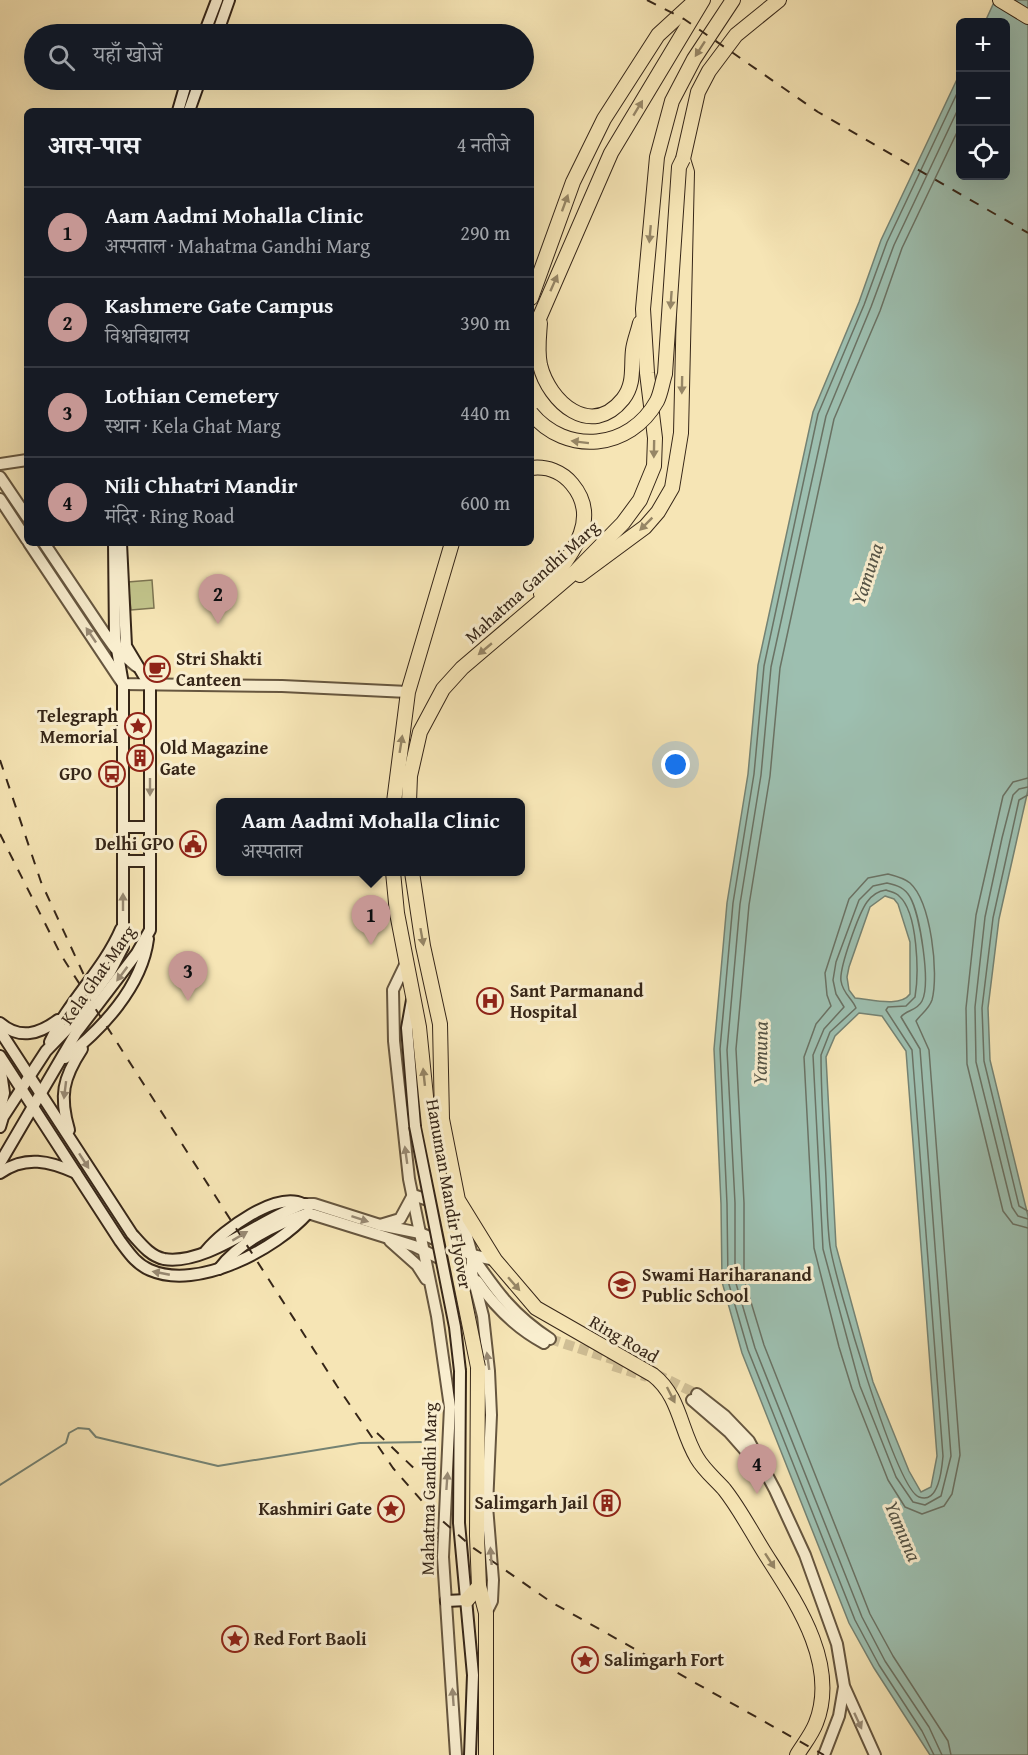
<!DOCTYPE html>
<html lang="hi">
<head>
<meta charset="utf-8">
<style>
  body { margin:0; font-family:"Gentium Book Plus","Noto Serif Devanagari",serif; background:#242831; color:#f1f3f6 }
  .controls { position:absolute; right:18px; top:18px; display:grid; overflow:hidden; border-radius:9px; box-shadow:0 6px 24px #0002 }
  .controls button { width:54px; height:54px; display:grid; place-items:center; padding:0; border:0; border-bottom:2px solid #363941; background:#171b24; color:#f1f3f6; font:30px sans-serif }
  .you { position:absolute; left:676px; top:765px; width:21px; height:21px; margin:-15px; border:4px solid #fff; border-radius:50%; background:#1a73e8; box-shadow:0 0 0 9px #1a73e833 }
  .badge { display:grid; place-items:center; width:39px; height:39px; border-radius:50%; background:#c59692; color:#111; font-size:20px; font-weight:700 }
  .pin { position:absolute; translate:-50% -50px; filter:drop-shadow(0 2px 3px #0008) }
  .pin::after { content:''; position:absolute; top:32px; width:21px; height:18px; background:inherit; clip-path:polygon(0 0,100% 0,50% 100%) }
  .popup { position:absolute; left:216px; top:798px; width:309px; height:78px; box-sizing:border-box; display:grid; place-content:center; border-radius:9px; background:#171b24; filter:drop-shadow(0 2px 4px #0005); font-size:20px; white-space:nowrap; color:#9ea1a6 }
  .popup b { font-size:22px; color:#f1f3f6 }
  .popup::after { content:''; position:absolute; left:50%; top:100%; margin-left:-12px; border:12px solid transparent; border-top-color:#171b24 }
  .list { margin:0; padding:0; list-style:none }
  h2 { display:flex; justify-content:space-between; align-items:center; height:78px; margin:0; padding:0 24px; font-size:26px }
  h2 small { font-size:20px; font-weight:400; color:#9ea1a6 }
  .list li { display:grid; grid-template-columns:39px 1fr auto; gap:18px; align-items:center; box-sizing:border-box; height:90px; padding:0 24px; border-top:2px solid #363941 }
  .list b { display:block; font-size:22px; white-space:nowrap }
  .list p { margin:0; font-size:20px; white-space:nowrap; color:#9ea1a6 }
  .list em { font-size:20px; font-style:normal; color:#9ea1a6 }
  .icon { flex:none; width:33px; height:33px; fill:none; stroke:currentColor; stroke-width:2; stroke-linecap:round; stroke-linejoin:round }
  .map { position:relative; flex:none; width:1028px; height:1755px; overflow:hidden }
  .search { position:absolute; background:#171b24; box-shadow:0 6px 24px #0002; left:24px; top:24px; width:510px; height:66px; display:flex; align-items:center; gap:15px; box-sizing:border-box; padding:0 21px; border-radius:33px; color:#9ea1a6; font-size:22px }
  .panel { position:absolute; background:#171b24; box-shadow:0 6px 24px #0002; left:24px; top:108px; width:510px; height:438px; border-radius:9px }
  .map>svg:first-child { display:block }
  .green { fill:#c1c38a; stroke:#7c7451; stroke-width:1.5 }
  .water { fill:#9dbfb0; stroke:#748273; stroke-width:1.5; fill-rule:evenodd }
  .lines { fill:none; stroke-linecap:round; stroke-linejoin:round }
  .shore { stroke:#6a7264; stroke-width:1.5 }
  .stream { stroke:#748273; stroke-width:2 }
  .tertiary-tunnel { stroke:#d0bf96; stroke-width:10; stroke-dasharray:10 5; stroke-linecap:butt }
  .tertiary-casing { stroke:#66563f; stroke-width:14 }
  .secondary-casing { stroke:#362618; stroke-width:14 }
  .trunk-casing { stroke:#362618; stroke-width:16 }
  .tertiary { stroke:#f9eecf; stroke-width:10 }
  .secondary { stroke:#f9eecf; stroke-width:10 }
  .trunk { stroke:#f6e5b5; stroke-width:14 }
  .rail { stroke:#362618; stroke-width:2; stroke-dasharray:10 10; stroke-linecap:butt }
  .secondary-bridge-casing { stroke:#362618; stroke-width:14; stroke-linecap:butt }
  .trunk-bridge-casing { stroke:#362618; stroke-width:16; stroke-linecap:butt }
  .secondary-bridge { stroke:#f9eecf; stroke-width:10 }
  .trunk-bridge { stroke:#f6e5b5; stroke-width:14 }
  .oneway { fill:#968666 }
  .oneway2 { fill:#988a74 }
  .labels { text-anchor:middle; stroke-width:6; stroke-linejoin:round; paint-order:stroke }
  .street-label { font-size:18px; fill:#362618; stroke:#f9eecf }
  .poi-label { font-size:18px; font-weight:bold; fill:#362618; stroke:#f9eecf; text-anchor:start }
  .water-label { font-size:20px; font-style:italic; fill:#555446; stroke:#f9eecf }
</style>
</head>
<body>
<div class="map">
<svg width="1028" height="1755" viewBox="0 0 1028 1755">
  <rect width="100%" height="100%" fill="#f6e5b5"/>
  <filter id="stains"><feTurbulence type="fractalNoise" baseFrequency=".00333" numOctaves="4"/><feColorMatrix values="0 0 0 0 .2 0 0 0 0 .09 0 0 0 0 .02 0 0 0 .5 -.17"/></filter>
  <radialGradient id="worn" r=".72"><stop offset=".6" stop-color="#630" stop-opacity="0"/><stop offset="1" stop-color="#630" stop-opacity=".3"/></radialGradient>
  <polygon class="green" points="152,580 154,608 131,610 128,582"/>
  <path class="water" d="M995 0H1028V790L999 919 988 1008 990 1060 1028 1216V1755H930L874 1668 849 1623 742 1353 722 1282 721 1204 714 1049 727 903 748 774 758 665 813 412 859 302 881 240 960 73V176H1006V22H985ZM885 896 894 899 898 904 910 942V994C900 1008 870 999 855 998L849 990 847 977 849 967 870 907ZM859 1013 882 1016 906 1051 937 1456 931 1487 921 1492 909 1471 873 1382 836 1246 826 1057 835 1036Z"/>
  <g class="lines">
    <g class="shore">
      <polyline points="1028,778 1013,782 1003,796 976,915 966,1008 967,1064 1003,1211 1013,1224 1028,1228"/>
      <polyline points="1028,787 1019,789 1013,795 1002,838 985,917 975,1007 976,1062 1012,1207 1018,1216 1028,1219"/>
      <polyline points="1028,795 1019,800 993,918 982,1008 984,1061 1019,1206 1028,1211"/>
      <path d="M888 874C896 876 904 878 910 883 931 902 939 973 932 1000 929 1009 921 1014 916 1021L929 1050 960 1455 952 1494 944 1506 922 1514 905 1507 888 1480 852 1389 839 1347 814 1248 804 1057 816 1024 831 1006 827 995 825 973 849 899 868 878Z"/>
      <path d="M887 883C897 885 905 888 910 897 920 914 931 984 922 1001 917 1011 906 1010 901 1017L920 1049 951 1456 941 1496 925 1505 913 1502 896 1477 860 1386 823 1249 813 1055 824 1029 844 1007 836 994 833 980 836 962 859 900 873 886Z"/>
      <path d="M886 890C891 892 896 892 899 896 918 912 919 974 915 997L906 1006 888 1007 886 1010 912 1050 943 1456C942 1467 939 1505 919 1497 896 1489 835 1279 830 1246 827 1224 827 1201 826 1178 824 1137 821 1096 821 1055L830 1032 856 1008C852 998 843 994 841 981 839 968 859 913 867 902 872 895 878 891 886 890Z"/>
      <polyline points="934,1755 922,1731 879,1665 855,1620 748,1350 728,1281 727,1204 720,1049 733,903 754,774 764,666 818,414 864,305 887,242 960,87"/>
      <polyline points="942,1755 929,1727 885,1661 862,1617 755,1348 735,1280 735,1203 727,1050 740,904 761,775 771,667 826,416 871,307 894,245 960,105"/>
      <polyline points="951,1755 948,1741 893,1656 870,1614 764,1345 744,1279 744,1203 736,1049 749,905 770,776 780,668 834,419 880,311 902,248 960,126"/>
    </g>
    <polyline class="stream" points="0,1485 66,1443 69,1433 78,1428 89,1429 96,1437 218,1466 360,1443 424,1442"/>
    <g class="tertiary-tunnel">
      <polyline points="550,1339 624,1363"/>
      <polyline points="613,1366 647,1377"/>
      <polyline points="656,1374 697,1394"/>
    </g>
    <defs>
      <g id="tertiary">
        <polyline points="0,464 27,460"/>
        <polyline points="0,477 27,517"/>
        <polyline points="0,499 27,540"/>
        <polyline points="29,543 123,684 282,686 408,692"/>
        <polyline points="44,543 105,634 115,648 136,666"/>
        <polyline points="406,963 393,990 394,1041 409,1179 437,1316 450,1407 443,1557 456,1755"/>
        <polyline points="304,1204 314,1204 380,1225 420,1233 472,1255 495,1260"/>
        <polyline points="460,1210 472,1255 472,1273 483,1316 489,1371 491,1415 487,1506 493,1580 492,1601 486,1613"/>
        <polyline points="308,1213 414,1246 464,1270"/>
        <polyline points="380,1225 400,1219 413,1195 437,1203 452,1201"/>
        <polyline points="390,1241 417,1265 426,1279"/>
        <path d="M472 1256C497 1292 513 1315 550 1339"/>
        <path d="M477 1281C495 1307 516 1328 544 1343"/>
        <polyline points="697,1394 725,1416 749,1441 775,1490 805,1555 837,1644 844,1686 875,1755"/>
        <polyline points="692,1400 729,1432 758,1465"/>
        <polyline points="824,1755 839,1716 844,1687"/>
      </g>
      <g id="secondary">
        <polyline points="204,34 217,0"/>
        <polyline points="217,34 229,0"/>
        <polyline points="178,111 187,80"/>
        <polyline points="189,111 200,80"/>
        <polyline points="123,827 150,827"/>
        <polyline points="123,861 150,861"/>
        <polyline points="412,1000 407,1028 415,1126"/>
        <path d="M0 1023C20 1040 39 1034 58 1020"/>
        <path d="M0 1031 132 1234C141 1244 150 1256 164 1259 207 1266 263 1217 304 1204"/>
        <path d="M50 1042C68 1001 103 971 121 929"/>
        <path d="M0 1056 120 1241C129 1253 136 1264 150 1270 198 1291 276 1249 308 1213"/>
        <path d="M65 1058C101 1030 142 987 148 939"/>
        <polyline points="0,1065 4,1093 0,1109"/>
        <polyline points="0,1127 3,1117 46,1051 71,1025 110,972 123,947 123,684 115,638 114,543"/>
        <path d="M69 1130C59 1096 63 1078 82 1049"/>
        <polyline points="0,1163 76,1033 137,953 150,930 150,686 126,646 121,543"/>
        <path d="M0 1173C25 1155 50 1161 76 1173"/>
        <path d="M206 1251C223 1230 276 1191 303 1204"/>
        <path d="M219 1269C238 1243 276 1224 306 1214"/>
        <polyline points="460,1371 459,1523 473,1675 470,1755"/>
        <polyline points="446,1601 467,1600"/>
      </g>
      <g id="trunk">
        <polyline points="1000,0 1028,17"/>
        <polyline points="531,298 573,182 604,119 658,35 696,0"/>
        <path d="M540 323C539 337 537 351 540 365 549 402 591 439 623 399 635 384 631 367 633 350 634 341 638 332 640 323"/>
        <polyline points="531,337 611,153 703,0"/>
        <path d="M531 468C547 466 562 472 572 484 605 523 563 563 541 594"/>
        <polyline points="580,575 645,527 658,512 672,488 681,433 687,172 683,159 698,92 709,71 736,35 779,0"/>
        <polyline points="394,802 408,692 452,543"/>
        <polyline points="409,802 410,776 420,732 443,689 462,668 577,570 623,523 640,500 654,466 655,438 647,373 643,309 657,157 672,101 694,59 733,0"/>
        <polyline points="393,872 397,913 419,1027 429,1126"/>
        <path d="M412 872 423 946 440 1024 442 1119 458 1200 495 1260 536 1308 653 1375C680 1396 680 1430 697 1458 704 1470 715 1479 724 1489 740 1509 752 1533 766 1555 796 1602 839 1664 816 1723 812 1734 803 1745 797 1755"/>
        <polyline points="478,1367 477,1536 479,1586 486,1613 486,1755"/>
        <polyline points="467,1600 479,1586"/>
      </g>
    </defs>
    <use href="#tertiary" class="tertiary-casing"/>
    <use href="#secondary" class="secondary-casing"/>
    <use href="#trunk" class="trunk-casing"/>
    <use href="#tertiary" class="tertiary"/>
    <use href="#secondary" class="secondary"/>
    <use href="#trunk" class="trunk"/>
    <g class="rail">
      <polyline points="647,0 684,19 818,112 1028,233"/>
      <polyline points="0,760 41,882 89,986"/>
      <polyline points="0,834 61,955 337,1386 393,1468 429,1509 472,1547 551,1602 824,1755"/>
      <polyline points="377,1433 420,1474"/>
    </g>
    <defs>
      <polyline id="secondary-bridge" points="415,1126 455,1327 460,1371"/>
      <g id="trunk-bridge">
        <path d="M531 413C566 456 630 450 657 401 661 393 662 383 665 374L679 167 683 159"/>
        <polyline points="429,1126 478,1367"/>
      </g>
    </defs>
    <use href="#secondary-bridge" class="secondary-bridge-casing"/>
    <use href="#trunk-bridge" class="trunk-bridge-casing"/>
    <use href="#secondary-bridge" class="secondary-bridge"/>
    <use href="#trunk-bridge" class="trunk-bridge"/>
  </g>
  <defs><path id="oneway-solid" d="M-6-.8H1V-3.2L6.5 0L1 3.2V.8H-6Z" transform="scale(1.5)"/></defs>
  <g class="oneway">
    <use href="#oneway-solid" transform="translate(700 49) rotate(123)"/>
    <use href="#oneway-solid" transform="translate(638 108) rotate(-59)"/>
    <use href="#oneway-solid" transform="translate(565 203) rotate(-70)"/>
    <use href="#oneway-solid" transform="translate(650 234) rotate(95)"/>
    <use href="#oneway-solid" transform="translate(554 283) rotate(-66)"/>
    <use href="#oneway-solid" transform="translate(671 300) rotate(94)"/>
    <use href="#oneway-solid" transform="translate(682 385) rotate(91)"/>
    <use href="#oneway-solid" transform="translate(580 442) rotate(-173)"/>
    <use href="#oneway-solid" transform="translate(654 449) rotate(91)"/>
    <use href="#oneway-solid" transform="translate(646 524) rotate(135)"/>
    <use href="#oneway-solid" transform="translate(485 649) rotate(140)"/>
    <use href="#oneway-solid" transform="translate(401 744) rotate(-81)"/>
    <use href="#oneway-solid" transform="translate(422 937) rotate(80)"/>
    <use href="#oneway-solid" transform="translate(424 1077) rotate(-96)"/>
    <use href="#oneway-solid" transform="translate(514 1284) rotate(49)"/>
    <use href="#oneway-solid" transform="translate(671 1395) rotate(63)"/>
    <use href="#oneway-solid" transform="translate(770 1561) rotate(57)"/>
  </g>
  <g class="oneway2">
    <use href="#oneway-solid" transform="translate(91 635) rotate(-124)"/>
    <use href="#oneway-solid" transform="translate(150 787) rotate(90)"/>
    <use href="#oneway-solid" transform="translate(123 902) rotate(-90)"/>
    <use href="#oneway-solid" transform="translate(122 974) rotate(127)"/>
    <use href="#oneway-solid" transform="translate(65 1090) rotate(97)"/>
    <use href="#oneway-solid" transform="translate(406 1155) rotate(-98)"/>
    <use href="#oneway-solid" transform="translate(84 1161) rotate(57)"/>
    <use href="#oneway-solid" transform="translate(360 1219) rotate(18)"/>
    <use href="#oneway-solid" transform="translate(240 1236) rotate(-31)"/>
    <use href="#oneway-solid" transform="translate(161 1273) rotate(-169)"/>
    <use href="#oneway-solid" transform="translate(488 1361) rotate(-98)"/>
    <use href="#oneway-solid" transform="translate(447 1481) rotate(-86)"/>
    <use href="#oneway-solid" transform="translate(491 1556) rotate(-94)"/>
    <use href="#oneway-solid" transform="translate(453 1697) rotate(-94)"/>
    <use href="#oneway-solid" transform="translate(858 1721) rotate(65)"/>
  </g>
  <defs>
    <symbol id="cafe-ring" viewBox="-11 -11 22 22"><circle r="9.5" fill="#f9eecf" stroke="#8f2418" stroke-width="1.5"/><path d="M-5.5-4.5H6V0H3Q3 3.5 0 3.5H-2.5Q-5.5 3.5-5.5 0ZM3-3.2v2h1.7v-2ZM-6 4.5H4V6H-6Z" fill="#8f2418"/></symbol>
    <symbol id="sight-ring" viewBox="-11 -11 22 22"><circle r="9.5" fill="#f9eecf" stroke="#8f2418" stroke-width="1.5"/><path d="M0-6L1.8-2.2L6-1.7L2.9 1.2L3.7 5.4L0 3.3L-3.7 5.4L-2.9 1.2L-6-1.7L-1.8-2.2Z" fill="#8f2418"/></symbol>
    <symbol id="building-ring" viewBox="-11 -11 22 22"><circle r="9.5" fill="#f9eecf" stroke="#8f2418" stroke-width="1.5"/><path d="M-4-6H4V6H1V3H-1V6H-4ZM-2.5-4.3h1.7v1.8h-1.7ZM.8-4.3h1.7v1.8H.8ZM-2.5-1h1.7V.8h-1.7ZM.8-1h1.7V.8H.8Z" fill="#8f2418"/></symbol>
    <symbol id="bus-ring" viewBox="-11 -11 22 22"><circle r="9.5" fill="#f9eecf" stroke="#8f2418" stroke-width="1.5"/><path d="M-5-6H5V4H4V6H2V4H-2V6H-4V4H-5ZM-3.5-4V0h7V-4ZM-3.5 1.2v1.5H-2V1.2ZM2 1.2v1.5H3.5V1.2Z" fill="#8f2418"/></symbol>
    <symbol id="civic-ring" viewBox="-11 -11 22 22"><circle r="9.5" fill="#f9eecf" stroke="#8f2418" stroke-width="1.5"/><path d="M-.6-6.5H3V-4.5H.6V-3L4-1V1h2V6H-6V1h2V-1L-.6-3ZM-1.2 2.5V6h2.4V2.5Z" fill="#8f2418"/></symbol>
    <symbol id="hospital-ring" viewBox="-11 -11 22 22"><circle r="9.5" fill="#f9eecf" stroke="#8f2418" stroke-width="1.5"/><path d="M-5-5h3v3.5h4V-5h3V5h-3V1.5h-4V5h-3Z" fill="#8f2418"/></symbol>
    <symbol id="school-ring" viewBox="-11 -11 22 22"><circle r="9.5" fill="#f9eecf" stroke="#8f2418" stroke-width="1.5"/><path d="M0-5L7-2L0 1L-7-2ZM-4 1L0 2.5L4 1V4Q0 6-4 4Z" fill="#8f2418"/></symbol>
  </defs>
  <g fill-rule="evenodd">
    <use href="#cafe-ring" x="142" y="654" width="30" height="30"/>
    <use href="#sight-ring" x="123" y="711" width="30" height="30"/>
    <use href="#building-ring" x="125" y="743" width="30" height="30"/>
    <use href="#bus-ring" x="97" y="759" width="30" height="30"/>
    <use href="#civic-ring" x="178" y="829" width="30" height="30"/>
    <use href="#hospital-ring" x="475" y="986" width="30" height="30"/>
    <use href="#school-ring" x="607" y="1270" width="30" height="30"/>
    <use href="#building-ring" x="592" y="1488" width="30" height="30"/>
    <use href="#sight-ring" x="376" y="1494" width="30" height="30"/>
    <use href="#sight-ring" x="220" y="1624" width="30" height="30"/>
    <use href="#sight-ring" x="570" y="1645" width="30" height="30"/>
  </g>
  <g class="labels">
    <g class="street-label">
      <text transform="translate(532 582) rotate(-42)" y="6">Mahatma Gandhi Marg</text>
      <text transform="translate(98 975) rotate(-55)" y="6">Kela Ghat Marg</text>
      <text transform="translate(449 1194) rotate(80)" y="6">Hanuman Mandir Flyover</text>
      <text transform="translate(624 1339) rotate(30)" y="6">Ring Road</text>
      <text transform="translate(429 1489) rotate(-89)" y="6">Mahatma Gandhi Marg</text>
    </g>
    <g class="poi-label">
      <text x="176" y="665">Stri Shakti<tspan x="176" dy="21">Canteen</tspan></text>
      <text x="118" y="722" text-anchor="end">Telegraph<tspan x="118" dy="21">Memorial</tspan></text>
      <text x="160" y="754">Old Magazine<tspan x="160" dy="21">Gate</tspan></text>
      <text x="92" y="780" text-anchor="end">GPO</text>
      <text x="174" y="850" text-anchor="end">Delhi GPO</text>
      <text x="510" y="997">Sant Parmanand<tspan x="510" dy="21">Hospital</tspan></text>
      <text x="642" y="1281">Swami Hariharanand<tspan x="642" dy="21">Public School</tspan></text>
      <text x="588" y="1509" text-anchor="end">Salimgarh Jail</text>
      <text x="372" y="1515" text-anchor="end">Kashmiri Gate</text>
      <text x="254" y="1645">Red Fort Baoli</text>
      <text x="604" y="1666">Salimgarh Fort</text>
    </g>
    <g class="water-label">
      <text transform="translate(867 574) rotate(-72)" y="7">Yamuna</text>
      <text transform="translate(760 1053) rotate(-89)" y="7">Yamuna</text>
      <text transform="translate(903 1531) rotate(67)" y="7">Yamuna</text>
    </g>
  </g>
  <rect width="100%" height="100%" filter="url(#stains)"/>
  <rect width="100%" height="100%" fill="url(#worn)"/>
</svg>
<div class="controls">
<button>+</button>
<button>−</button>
<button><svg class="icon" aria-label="locate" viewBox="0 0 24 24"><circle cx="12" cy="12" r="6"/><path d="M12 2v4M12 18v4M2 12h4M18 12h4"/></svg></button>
</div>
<div class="you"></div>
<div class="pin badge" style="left:371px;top:945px">1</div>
<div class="popup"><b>Aam Aadmi Mohalla Clinic</b>अस्पताल</div>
<div class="pin badge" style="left:218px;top:624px">2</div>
<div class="pin badge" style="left:188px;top:1001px">3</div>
<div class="pin badge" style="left:757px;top:1494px">4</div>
<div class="search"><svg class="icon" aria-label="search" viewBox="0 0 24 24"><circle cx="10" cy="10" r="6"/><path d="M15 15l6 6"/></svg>यहाँ खोजें</div>
<section class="panel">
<h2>आस-पास<small>4 नतीजे</small></h2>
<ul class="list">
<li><span class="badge">1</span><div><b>Aam Aadmi Mohalla Clinic</b><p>अस्पताल · Mahatma Gandhi Marg</p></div><em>290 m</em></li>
<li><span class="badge">2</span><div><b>Kashmere Gate Campus</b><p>विश्वविद्यालय</p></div><em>390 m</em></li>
<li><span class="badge">3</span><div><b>Lothian Cemetery</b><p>स्थान · Kela Ghat Marg</p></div><em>440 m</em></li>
<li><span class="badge">4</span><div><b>Nili Chhatri Mandir</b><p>मंदिर · Ring Road</p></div><em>600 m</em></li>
</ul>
</section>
</div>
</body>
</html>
